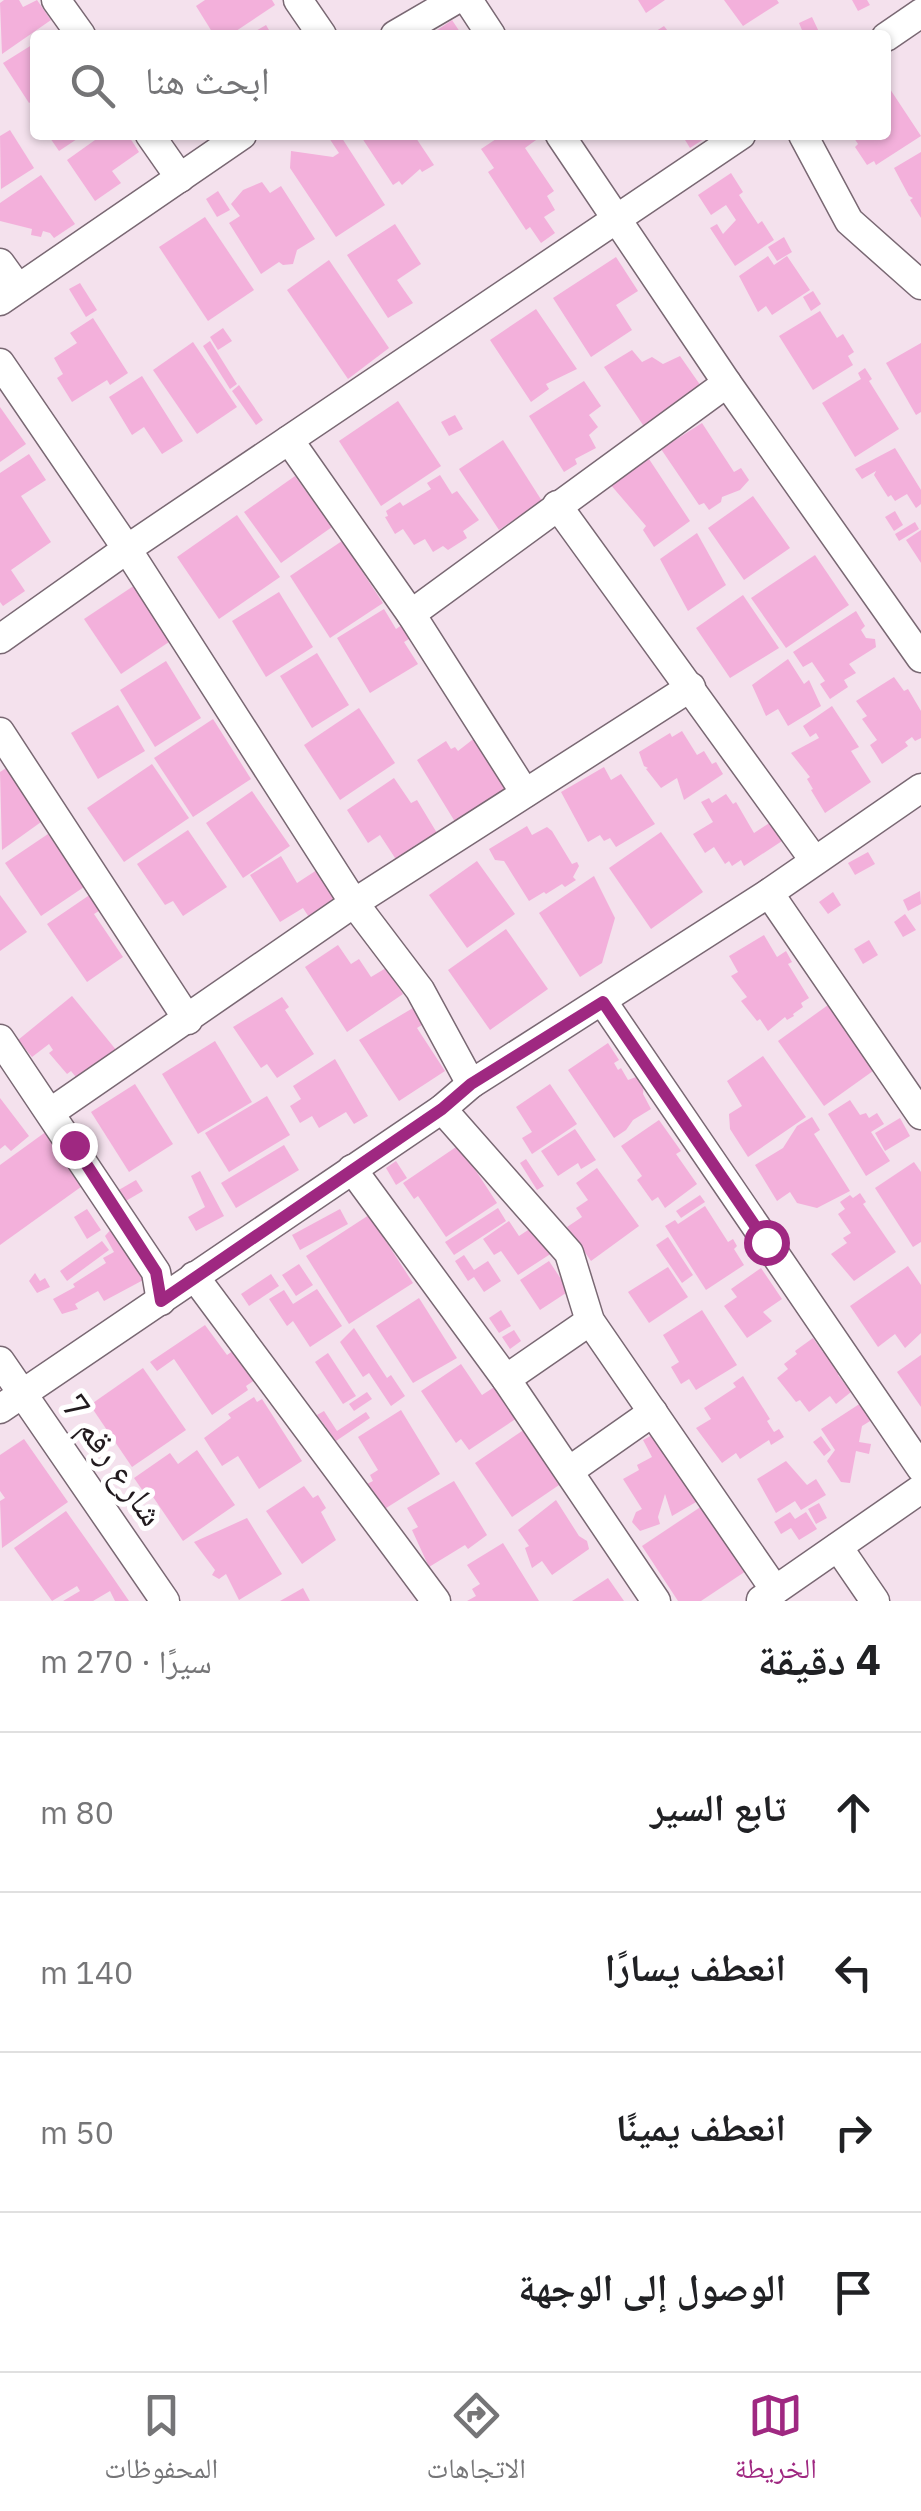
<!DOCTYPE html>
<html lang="ar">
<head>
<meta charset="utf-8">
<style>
  body { margin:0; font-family:"IBM Plex Sans","Noto Naskh Arabic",sans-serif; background:#f2f2f2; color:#202124; direction:rtl }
  .stop { position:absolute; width:30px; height:30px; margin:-22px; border:8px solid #9f2881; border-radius:50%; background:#fff }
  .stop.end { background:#9f2881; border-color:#fff; box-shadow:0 2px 10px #0008 }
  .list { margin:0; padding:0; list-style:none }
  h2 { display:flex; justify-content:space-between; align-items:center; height:130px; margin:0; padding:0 40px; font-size:42px }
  h2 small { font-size:32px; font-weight:400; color:#757577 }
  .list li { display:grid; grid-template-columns:65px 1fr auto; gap:30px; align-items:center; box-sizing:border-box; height:160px; padding:0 40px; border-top:2px solid #e0e0e0 }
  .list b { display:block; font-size:38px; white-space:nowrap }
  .list em { font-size:32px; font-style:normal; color:#757577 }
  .icon { flex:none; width:55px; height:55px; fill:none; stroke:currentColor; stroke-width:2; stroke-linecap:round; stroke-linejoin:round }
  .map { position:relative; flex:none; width:921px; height:1601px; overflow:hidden; direction:ltr }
  .search { position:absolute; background:#fff; box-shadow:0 2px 8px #0004; left:30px; right:30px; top:30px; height:110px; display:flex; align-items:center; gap:25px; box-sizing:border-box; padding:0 35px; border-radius:10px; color:#757577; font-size:38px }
  .sheet { height:770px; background:#fff }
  nav { display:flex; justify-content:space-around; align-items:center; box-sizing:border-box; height:140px; border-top:2px solid #e0e0e0; background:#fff; font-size:28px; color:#757577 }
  nav a { display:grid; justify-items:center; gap:5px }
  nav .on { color:#9f2881 }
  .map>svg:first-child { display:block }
  .building { fill:#f3b0db }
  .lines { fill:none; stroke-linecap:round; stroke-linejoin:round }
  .minor-casing { stroke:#796873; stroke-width:31 }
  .minor { stroke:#fff; stroke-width:28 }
  .route { stroke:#9f2881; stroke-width:12 }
  .labels { text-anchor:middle; stroke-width:10; stroke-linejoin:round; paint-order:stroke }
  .street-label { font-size:35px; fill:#221b1f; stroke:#fff }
</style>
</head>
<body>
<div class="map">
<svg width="921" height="1601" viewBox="0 0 921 1601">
  <rect width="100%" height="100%" fill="#f4e1ed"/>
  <g class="building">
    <polygon points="4,0 19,0 23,7 37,0 51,20 2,54 0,3"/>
    <polygon points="205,0 272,0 275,5 230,35 214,35 196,6"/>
    <polygon points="638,0 665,0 646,13"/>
    <polygon points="724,0 777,0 779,3 743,26"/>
    <polygon points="852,0 867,0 870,5 858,11"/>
    <polygon points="812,17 819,32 804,35 799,23"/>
    <polygon points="452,20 462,35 430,35"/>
    <polygon points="266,25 272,35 249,35"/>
    <polygon points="664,26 671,35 650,35"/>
    <polygon points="35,43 35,99 29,103 3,63"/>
    <polygon points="886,83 921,136 876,165 874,161 867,165 855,147 858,144 852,135 886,135"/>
    <polygon points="10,130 34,168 1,189 0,136"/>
    <polygon points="48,135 83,135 59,151"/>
    <polygon points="102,135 128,135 139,152 112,171 121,183 95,201 67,160"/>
    <polygon points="335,135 340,135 385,205 336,237 290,168 291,151 333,157 339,153 329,138"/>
    <polygon points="360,135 401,135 405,140 414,135 434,165 422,172 420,169 402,185 399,181 393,185"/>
    <polygon points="502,135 543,135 525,148 554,191 547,196 555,210 544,217 555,233 541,243 530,227 526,230 488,172 494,168 481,149"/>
    <polygon points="682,135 710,135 690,148"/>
    <polygon points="921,152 921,218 910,200 913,198 909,196 894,168"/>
    <polygon points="731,173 743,192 739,195 758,224 762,221 774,240 735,266 710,228 717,224 723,234 736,220 726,205 711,215 698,195"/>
    <polygon points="41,175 75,224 54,238 50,233 43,231 41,237 31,235 32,229 0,221 0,203"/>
    <polygon points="262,182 270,193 281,186 315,239 297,250 293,264 283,265 279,262 261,274 229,223 240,216 231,204 243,190"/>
    <polygon points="218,191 230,210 217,217 206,199"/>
    <polygon points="205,217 254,290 208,321 159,247"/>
    <polygon points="395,224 421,264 397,280 413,303 388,318 347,255"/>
    <polygon points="784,237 792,252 777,261 768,247"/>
    <polygon points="768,256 774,265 787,256 810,290 772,315 766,306 758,312 739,276"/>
    <polygon points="616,257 638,291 616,305 632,330 591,357 553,298"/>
    <polygon points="329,260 389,348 348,379 287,290"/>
    <polygon points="80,283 97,310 86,317 69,289"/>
    <polygon points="813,291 821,304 811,311 803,297"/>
    <polygon points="536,309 577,369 546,384 549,389 531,402 490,340"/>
    <polygon points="820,311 837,338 843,334 854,352 848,356 853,365 813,390 779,336"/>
    <polygon points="93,318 128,373 110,385 107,380 72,402 57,378 63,374 54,358 77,343 70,333"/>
    <polygon points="223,328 232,341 218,350 210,337"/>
    <polygon points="210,341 237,384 230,389 203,346"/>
    <polygon points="193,342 237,407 197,434 153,370"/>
    <polygon points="921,343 921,412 916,415 886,363"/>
    <polygon points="632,350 642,362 652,357 663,364 680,356 703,389 645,428 604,367"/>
    <polygon points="865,368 872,379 869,381 899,429 855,457 822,403 861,379 858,373"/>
    <polygon points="142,376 183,441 162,454 144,427 132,435 109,397"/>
    <polygon points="584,381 601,406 589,415 598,427 589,435 596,448 575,459 577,464 564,472 529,416"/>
    <polygon points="239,385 263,420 256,425 232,391"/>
    <polygon points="398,401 441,466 381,506 339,441"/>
    <polygon points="0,407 26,444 0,462"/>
    <polygon points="455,415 463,429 449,436 441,422"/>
    <polygon points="702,423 734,472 741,468 749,480 740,490 722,497 721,502 709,510 704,503 699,505 661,449"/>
    <polygon points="503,440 542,501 499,530 459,469"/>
    <polygon points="895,448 921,490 921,504 916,508 907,494 895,501 891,495 888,497 874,475 876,471 862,479 855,469"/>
    <polygon points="29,454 46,480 21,496 51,542 11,570 25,591 3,606 0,602 0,473"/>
    <polygon points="649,459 690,521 654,547 643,530 646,526 610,484"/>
    <polygon points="440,475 452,494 457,491 479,520 463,531 467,538 448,550 443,546 433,552 425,539 414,545 403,529 395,534 385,517 388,516 386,511 400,502 403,506 431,489 427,483"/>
    <polygon points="295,476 332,527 281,563 244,512"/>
    <polygon points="753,496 790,548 744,580 708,528"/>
    <polygon points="895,511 903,525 894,531 885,517"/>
    <polygon points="237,515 280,577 219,619 177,557"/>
    <polygon points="915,522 919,529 899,541 895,534"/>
    <polygon points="921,530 921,563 906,540"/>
    <polygon points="697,533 726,585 688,611 660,559"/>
    <polygon points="342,541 383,603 330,638 290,576"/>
    <polygon points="815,555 849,605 786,648 751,598"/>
    <polygon points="138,583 175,638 121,674 84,619"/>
    <polygon points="279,592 313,647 266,677 232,621"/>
    <polygon points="743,595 779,648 730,678 696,628"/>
    <polygon points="384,609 396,629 412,618 421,632 404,642 418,664 370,693 337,638"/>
    <polygon points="856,611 865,626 861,630 866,638 875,639 876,647 849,664 856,673 844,680 848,687 830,699 820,684 825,681 812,662 803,667 793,652"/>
    <polygon points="317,653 349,705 312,728 280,676"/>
    <polygon points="788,659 804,684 809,680 821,706 788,726 778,709 766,716 752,685"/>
    <polygon points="166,661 201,718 155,747 120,690"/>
    <polygon points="894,677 904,691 908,689 921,711 921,738 915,741 912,737 905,742 908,746 882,764 870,745 877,740 862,719 867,716 856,701"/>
    <polygon points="118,705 145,751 98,779 71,733"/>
    <polygon points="832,706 859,747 851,751 871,782 825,813 811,790 813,789 807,779 810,777 791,753 819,738 816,733 810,737 803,726"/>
    <polygon points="359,708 395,763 340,800 304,745"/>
    <polygon points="213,719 251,779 193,817 154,758"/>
    <polygon points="682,731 697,755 704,751 712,764 716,762 723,774 684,800 677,778 661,788 646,769 648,768 644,766 639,752 670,733 672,737"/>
    <polygon points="481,733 518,789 457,825 417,760 446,741 451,749 455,747 458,751"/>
    <polygon points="152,764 189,818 124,862 87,808"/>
    <polygon points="11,765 48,817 2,850 0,772"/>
    <polygon points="604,767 611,780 621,774 655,824 616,847 610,838 604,841 600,835 588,842 561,792"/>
    <polygon points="394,778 411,803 417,800 437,833 414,846 418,851 399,864 380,835 368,843 347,810"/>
    <polygon points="252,791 290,846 243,878 206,823"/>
    <polygon points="726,794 733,804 736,802 754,833 771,822 782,841 744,866 741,860 732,866 729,861 725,864 714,847 705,853 693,834 713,822 701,802 709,798 712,803"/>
    <polygon points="527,826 532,835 547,827 552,831 572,864 577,862 579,866 573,877 576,880 565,887 562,884 546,894 544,892 529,901 504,861 495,860 489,849"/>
    <polygon points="188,830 227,887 183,916 173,901 165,905 137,864"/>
    <polygon points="661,832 703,892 651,929 609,868"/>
    <polygon points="48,834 84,887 41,916 5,863"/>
    <polygon points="868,852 875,864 855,875 848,863"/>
    <polygon points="281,856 297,883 323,866 347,904 314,925 303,908 280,922 250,875"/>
    <polygon points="477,861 515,914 467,948 429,895"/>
    <polygon points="594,876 615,918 602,963 580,977 539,913"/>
    <polygon points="920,891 921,904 908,911 903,900"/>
    <polygon points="833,892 841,905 828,914 819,902"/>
    <polygon points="91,894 102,909 94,914 123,957 87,982 47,924"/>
    <polygon points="0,895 27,932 0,951"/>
    <polygon points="905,914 916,930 903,937 894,922"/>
    <polygon points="506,929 548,989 490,1030 448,970"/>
    <polygon points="764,935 777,957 786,951 792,962 788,964 809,998 801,1003 803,1007 793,1014 794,1016 787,1020 785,1017 768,1031 760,1019 757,1021 741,1001 747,997 731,976 738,972 729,956"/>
    <polygon points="869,940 878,955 863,964 854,949"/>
    <polygon points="338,945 351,964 359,959 371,977 386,968 403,994 347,1032 305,967"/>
    <polygon points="72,996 117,1051 80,1082 71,1071 67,1074 49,1053 53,1050 49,1044 32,1057 18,1040"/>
    <polygon points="282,997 289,1007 285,1010 314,1054 277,1078 267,1064 261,1068 233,1027"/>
    <polygon points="835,1000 880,1066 824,1106 778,1041"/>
    <polygon points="418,1005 428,1021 417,1028 445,1071 399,1101 359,1040"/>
    <polygon points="215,1041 252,1102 198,1134 162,1074"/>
    <polygon points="608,1043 619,1060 614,1063 618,1070 621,1068 628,1080 636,1077 644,1084 643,1094 651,1109 633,1120 626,1130 614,1138 568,1070"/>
    <polygon points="763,1056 806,1117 748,1157 730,1129 729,1114 742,1106 727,1081"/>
    <polygon points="335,1059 368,1116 354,1124 346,1112 319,1128 312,1116 300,1123 290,1106 301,1099 293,1086"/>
    <polygon points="135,1084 173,1144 129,1172 91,1112"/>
    <polygon points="550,1084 577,1124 532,1154 522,1138 532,1132 516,1107"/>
    <polygon points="267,1096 290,1135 229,1172 205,1133"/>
    <polygon points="0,1098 29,1136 11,1151 5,1145 0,1149"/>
    <polygon points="850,1100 860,1115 866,1113 869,1118 877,1113 884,1124 871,1132 890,1161 866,1176 828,1114"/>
    <polygon points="812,1117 820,1130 814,1134 850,1191 817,1208 797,1203 790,1192 777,1201 755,1165 783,1148 797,1126"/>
    <polygon points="900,1118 910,1136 885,1151 875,1133"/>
    <polygon points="659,1120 681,1151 676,1154 697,1184 665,1208 658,1197 652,1201 637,1180 642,1176 621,1146"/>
    <polygon points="575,1129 596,1160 581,1169 578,1163 558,1176 541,1151"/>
    <polygon points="47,1131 85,1184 0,1245 0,1165"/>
    <polygon points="284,1145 299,1170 236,1208 221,1183"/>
    <polygon points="459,1145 497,1203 446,1237 418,1196 414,1199 403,1183"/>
    <polygon points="526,1159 544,1186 537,1190 520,1163"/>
    <polygon points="396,1161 407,1178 396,1185 386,1168"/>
    <polygon points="914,1162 921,1172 921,1242 913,1247 875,1188"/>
    <polygon points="597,1168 639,1226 591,1261 567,1227 582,1217 576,1208 588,1200 576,1183"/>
    <polygon points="200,1171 224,1216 196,1231 188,1217 205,1207 191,1176"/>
    <polygon points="136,1180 143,1191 124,1202 117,1191"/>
    <polygon points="860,1193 866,1202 863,1204 896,1252 854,1281 831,1254 847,1243 843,1238 851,1233 838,1214 845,1209 840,1202 850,1195 853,1198"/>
    <polygon points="700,1195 705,1202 681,1218 676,1211"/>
    <polygon points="705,1206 728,1242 733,1239 737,1246 734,1249 744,1265 706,1290 665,1226 675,1220 678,1224"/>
    <polygon points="498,1208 506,1221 454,1255 445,1242"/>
    <polygon points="87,1209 101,1230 87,1239 74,1217"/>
    <polygon points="340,1209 348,1224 300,1250 292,1235"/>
    <polygon points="369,1215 413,1283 349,1324 306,1256"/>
    <polygon points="509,1221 519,1236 534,1226 552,1253 518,1275 501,1251 494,1255 483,1239"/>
    <polygon points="114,1226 147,1278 104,1301 98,1291 75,1304 78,1309 62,1314 53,1299 75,1287 73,1284 106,1263 103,1258 114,1252 105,1236"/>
    <polygon points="668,1237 693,1275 682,1283 656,1245"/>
    <polygon points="102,1241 109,1250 67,1281 60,1271"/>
    <polygon points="464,1255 474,1270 488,1261 501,1281 484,1292 474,1277 468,1281 455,1261"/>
    <polygon points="549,1261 569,1291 540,1310 520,1280"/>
    <polygon points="299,1264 313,1285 296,1296 282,1275"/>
    <polygon points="908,1266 921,1285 921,1333 905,1348 895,1334 878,1347 850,1306"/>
    <polygon points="668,1267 688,1297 649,1323 628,1292"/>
    <polygon points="761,1268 782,1299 763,1312 772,1321 747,1338 724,1306 737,1297 731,1289"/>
    <polygon points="35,1273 40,1281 45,1278 50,1287 37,1293 29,1281"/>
    <polygon points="271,1274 279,1286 249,1306 241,1294"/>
    <polygon points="317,1289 342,1326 310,1347 293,1321 287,1326 269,1299 284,1290 293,1304"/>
    <polygon points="419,1298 457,1358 413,1383 376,1326"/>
    <polygon points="501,1310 511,1326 499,1333 489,1318"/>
    <polygon points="702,1310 737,1365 696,1390 689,1379 681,1384 671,1367 679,1362 663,1335"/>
    <polygon points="205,1325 227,1355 237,1348 258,1378 246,1386 248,1390 212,1415 174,1359 157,1371 150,1362"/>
    <polygon points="354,1328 387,1378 391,1375 405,1396 391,1406 369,1373 363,1377 340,1342"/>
    <polygon points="514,1330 521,1341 510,1349 502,1337"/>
    <polygon points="813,1338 823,1352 828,1348 845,1370 838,1375 851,1392 836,1404 830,1396 809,1412 800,1400 796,1402 777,1378 788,1369 784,1364 797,1354 795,1351"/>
    <polygon points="328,1353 356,1396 343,1404 315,1362"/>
    <polygon points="921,1355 921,1407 897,1372"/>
    <polygon points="461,1364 482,1395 499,1384 520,1416 469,1450 461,1439 456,1443 421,1391"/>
    <polygon points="143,1368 186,1430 132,1467 90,1405"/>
    <polygon points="743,1376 770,1419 767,1421 774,1432 779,1429 784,1437 771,1445 769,1440 740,1459 736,1453 722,1463 696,1428 711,1419 704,1408 736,1387 733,1383"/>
    <polygon points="367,1392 372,1399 354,1411 349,1404"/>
    <polygon points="254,1397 257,1402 262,1399 302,1461 259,1489 238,1456 222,1466 204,1438 231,1418 228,1414"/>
    <polygon points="864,1401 875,1418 862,1426 859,1442 871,1444 869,1454 856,1451 850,1483 841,1482 827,1461 835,1450 821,1429"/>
    <polygon points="401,1410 440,1474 383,1510 367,1484 373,1481 370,1475 378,1470 358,1437"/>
    <polygon points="324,1411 337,1431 366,1412 370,1418 336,1441 317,1415"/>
    <polygon points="528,1427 565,1481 512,1517 475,1463"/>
    <polygon points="656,1433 703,1498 672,1516 665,1494 658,1517 660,1524 640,1531 632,1522 636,1512 642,1509 623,1479 639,1470 637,1465 652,1457 643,1440"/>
    <polygon points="821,1436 831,1450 824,1456 813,1442"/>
    <polygon points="24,1439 68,1502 2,1548 0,1501 5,1498 0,1491 0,1455"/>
    <polygon points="197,1450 235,1505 183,1541 149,1491 145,1494 134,1478 170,1453 178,1464"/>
    <polygon points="786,1461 807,1485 816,1479 826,1495 801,1510 795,1501 776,1513 757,1479"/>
    <polygon points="454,1481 487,1535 468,1549 465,1545 429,1567 412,1530 418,1527 407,1508"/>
    <polygon points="304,1486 313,1498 318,1495 326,1508 321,1512 336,1540 302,1564 266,1511"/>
    <polygon points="556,1500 579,1536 587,1541 589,1549 552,1575 542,1561 532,1568 525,1548 529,1546 518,1530"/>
    <polygon points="819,1503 827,1518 816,1524 808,1509"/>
    <polygon points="705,1504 749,1569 701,1601 678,1601 642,1546"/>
    <polygon points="66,1511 105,1566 129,1601 115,1601 110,1591 93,1601 63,1601 80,1591 77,1586 52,1601 14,1548"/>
    <polygon points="790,1512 795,1519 806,1512 817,1529 799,1540 791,1528 781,1534 774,1522"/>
    <polygon points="247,1518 282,1574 239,1600 226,1574 219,1579 212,1575 215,1570 194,1542"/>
    <polygon points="503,1543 539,1601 467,1601 476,1596 472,1589 480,1584 467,1565"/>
    <polygon points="608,1578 624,1601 572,1601"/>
    <polygon points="303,1588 310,1601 280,1601"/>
  </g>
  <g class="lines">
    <defs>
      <g id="minor">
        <polyline points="56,0 81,35"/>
        <polyline points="298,0 322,35"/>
        <polyline points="468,0 491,35"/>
        <polyline points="395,35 455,0"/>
        <polyline points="886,37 921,13"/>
        <polyline points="150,135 180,178"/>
        <polyline points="560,135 727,383 921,658"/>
        <polyline points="803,135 849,221 921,285"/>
        <polyline points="0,263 18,288"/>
        <polyline points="0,301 242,135"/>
        <polyline points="0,363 127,549 354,903 420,990 471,1084"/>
        <polyline points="289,440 411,614 525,793"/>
        <polyline points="557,505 814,860"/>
        <polyline points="411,614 727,383"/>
        <polyline points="0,639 127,549 741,135"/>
        <polyline points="0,732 188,1020"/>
        <polyline points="769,893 921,1115"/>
        <polyline points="603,1002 921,1468"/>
        <polyline points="0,1039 156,1272 161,1301"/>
        <polyline points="442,1109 569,1253 590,1321 775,1590"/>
        <polyline points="51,1112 354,903 691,687"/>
        <polyline points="352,1169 506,1379 656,1601"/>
        <polyline points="194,1276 436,1601"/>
        <polyline points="0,1361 165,1601"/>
        <polyline points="506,1379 590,1321"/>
        <polyline points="0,1409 442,1109 471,1084 769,893 921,788"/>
        <polyline points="569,1471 653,1412"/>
        <polyline points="838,1547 875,1601"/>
        <polyline points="761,1600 921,1489"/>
      </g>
    </defs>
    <use href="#minor" class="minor-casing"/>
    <use href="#minor" class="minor"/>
  </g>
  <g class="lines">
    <polyline class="route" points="74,1145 156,1272 161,1301 442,1109 471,1084 603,1002 766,1242"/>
  </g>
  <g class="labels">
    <g class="street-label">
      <text transform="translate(113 1460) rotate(55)" y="12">شارع رقم 7</text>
    </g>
  </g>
</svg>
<div class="stop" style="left:766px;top:1242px"></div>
<div class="stop end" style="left:74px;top:1145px"></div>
<div class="search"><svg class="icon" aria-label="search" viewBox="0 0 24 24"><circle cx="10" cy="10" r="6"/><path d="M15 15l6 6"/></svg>ابحث هنا</div>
</div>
<section class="sheet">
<h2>4 دقيقة<small>سيرًا · 270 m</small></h2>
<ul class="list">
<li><svg class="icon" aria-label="ahead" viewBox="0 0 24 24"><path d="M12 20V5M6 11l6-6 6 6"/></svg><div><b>تابع السير</b></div><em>80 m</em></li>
<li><svg class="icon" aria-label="left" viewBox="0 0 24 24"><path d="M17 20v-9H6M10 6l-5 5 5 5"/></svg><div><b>انعطف يسارًا</b></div><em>140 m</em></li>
<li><svg class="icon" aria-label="right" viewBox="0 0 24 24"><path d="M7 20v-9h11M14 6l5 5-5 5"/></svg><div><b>انعطف يمينًا</b></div><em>50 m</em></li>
<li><svg class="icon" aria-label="arrive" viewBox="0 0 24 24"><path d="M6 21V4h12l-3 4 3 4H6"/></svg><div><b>الوصول إلى الوجهة</b></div></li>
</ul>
</section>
<nav>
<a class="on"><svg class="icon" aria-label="map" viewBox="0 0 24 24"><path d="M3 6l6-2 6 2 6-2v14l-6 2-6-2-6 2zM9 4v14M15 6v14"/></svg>الخريطة</a>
<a><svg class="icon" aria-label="directions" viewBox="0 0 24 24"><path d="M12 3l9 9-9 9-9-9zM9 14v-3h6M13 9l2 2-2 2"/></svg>الاتجاهات</a>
<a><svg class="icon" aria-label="saved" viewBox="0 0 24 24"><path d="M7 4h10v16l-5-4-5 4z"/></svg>المحفوظات</a>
</nav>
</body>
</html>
